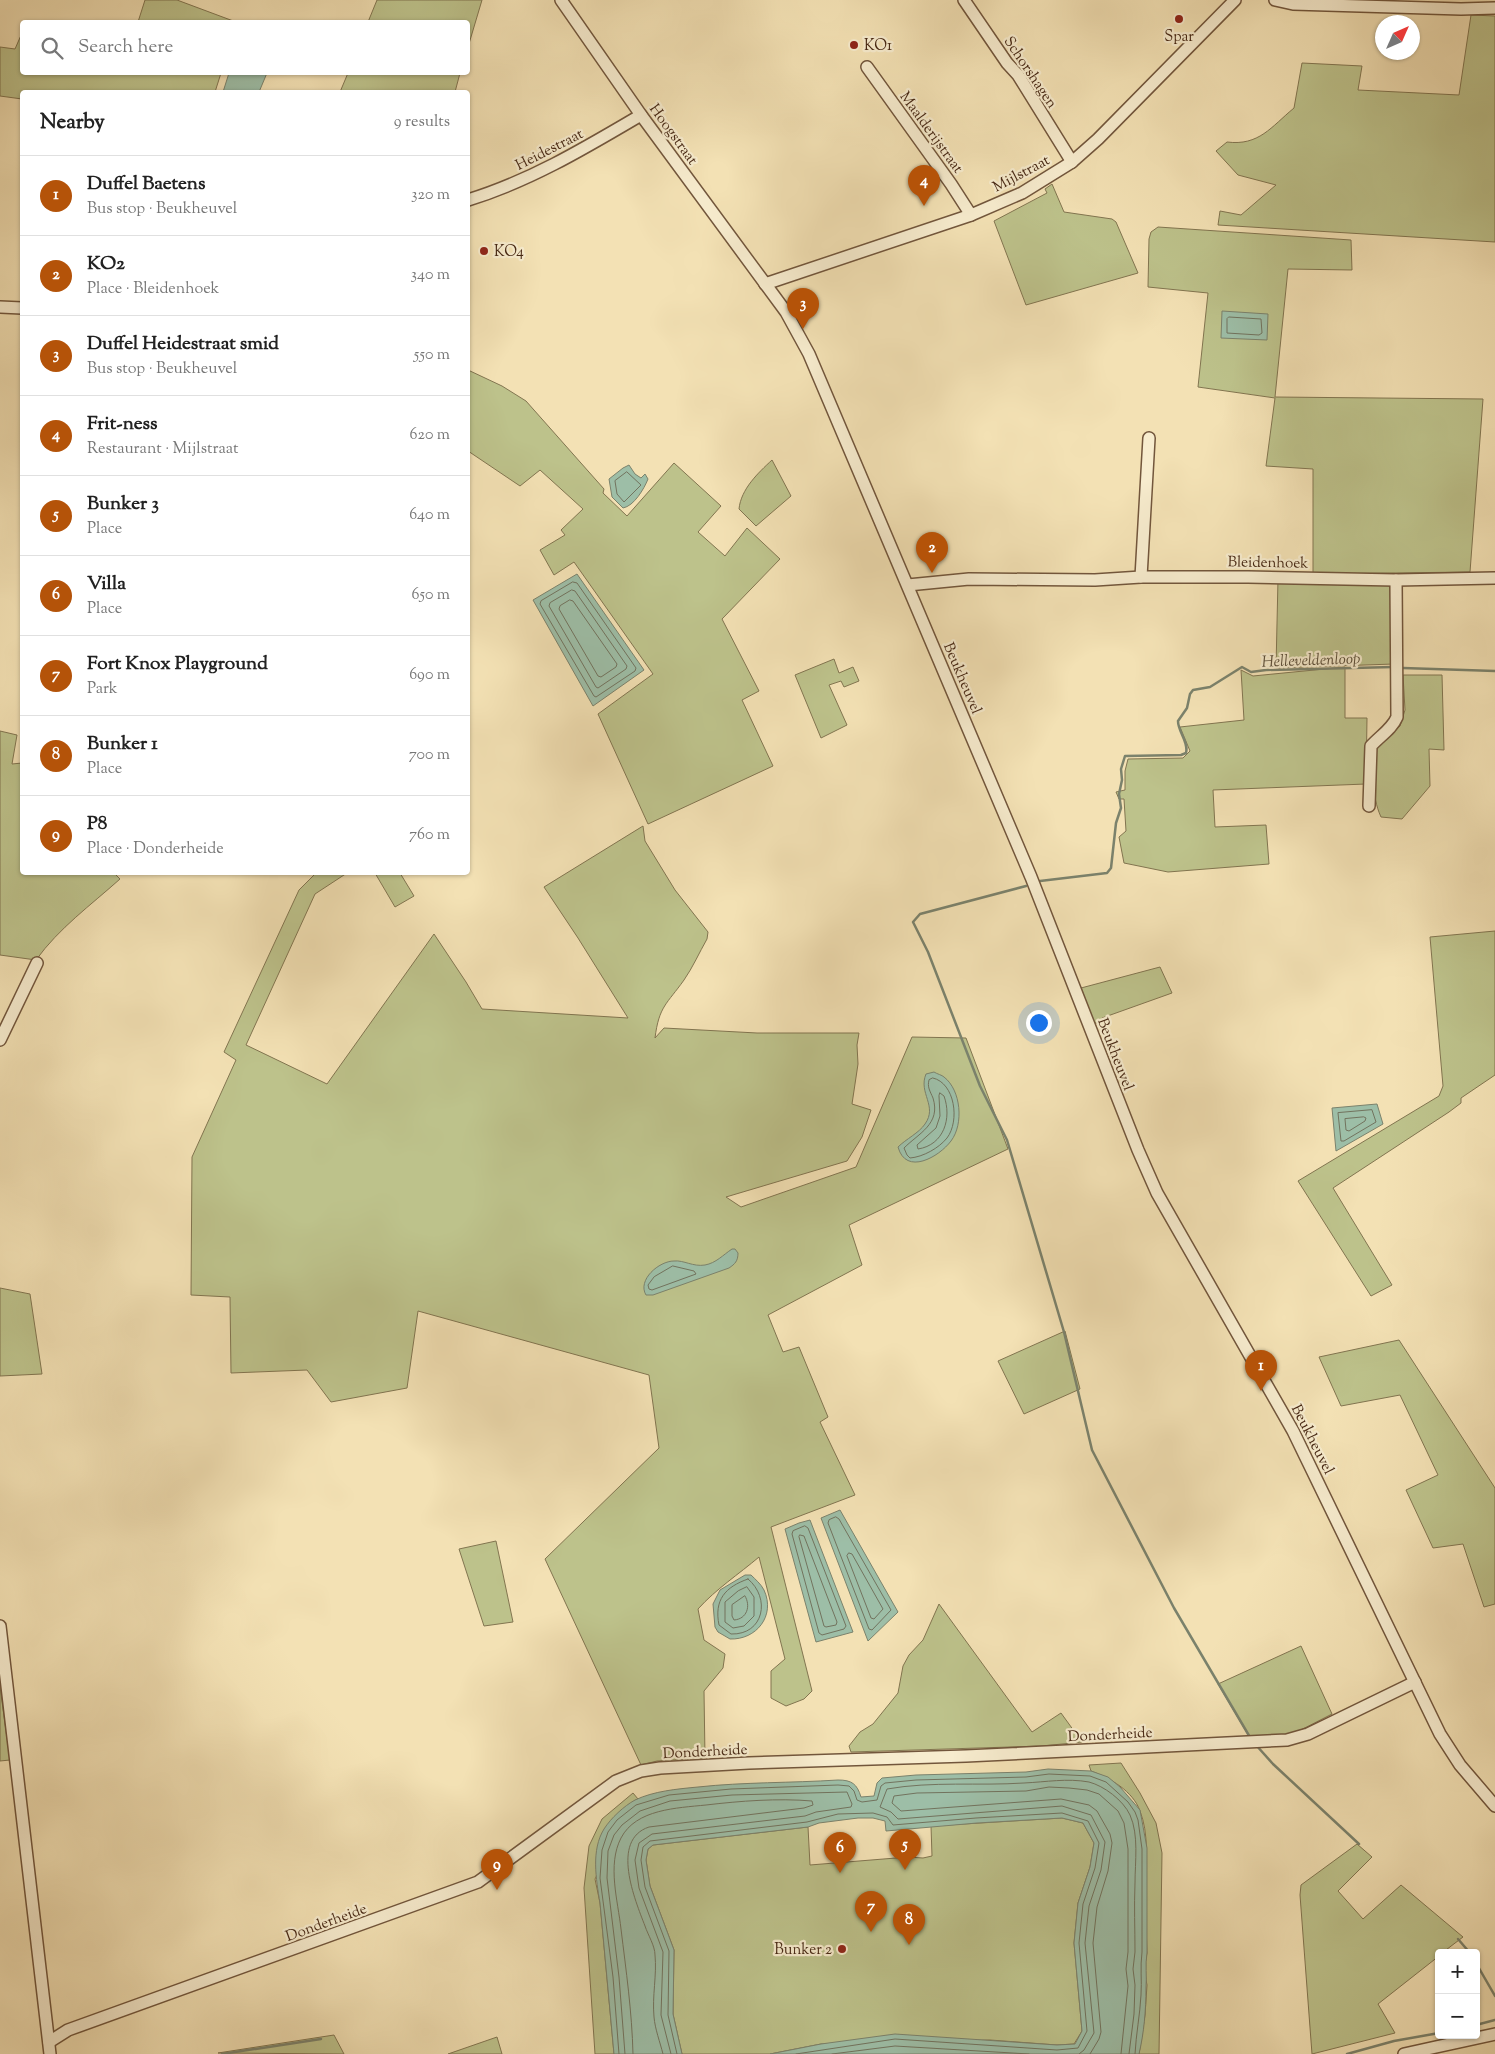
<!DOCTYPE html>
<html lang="en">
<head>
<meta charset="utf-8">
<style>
  body { margin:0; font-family:"Sorts Mill Goudy",serif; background:#f2f2f2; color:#222 }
  .controls { position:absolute; right:15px; bottom:15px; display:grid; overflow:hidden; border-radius:5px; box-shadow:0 1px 4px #0004 }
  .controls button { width:45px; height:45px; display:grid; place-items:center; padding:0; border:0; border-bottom:1px solid #e0e0e0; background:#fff; color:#222; font:25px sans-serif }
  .compass { position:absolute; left:1375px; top:15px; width:45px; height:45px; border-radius:50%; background:#fff; box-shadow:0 1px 4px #0004; rotate:45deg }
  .you { position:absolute; left:1038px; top:1022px; width:18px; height:18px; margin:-12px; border:4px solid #fff; border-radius:50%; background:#1a73e8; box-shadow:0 0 0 8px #1a73e833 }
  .badge { display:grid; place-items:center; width:32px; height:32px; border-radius:50%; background:#b45309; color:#fff; font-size:16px; font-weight:700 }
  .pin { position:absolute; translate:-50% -41px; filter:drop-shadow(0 1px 2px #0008) }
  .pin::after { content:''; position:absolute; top:26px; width:18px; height:15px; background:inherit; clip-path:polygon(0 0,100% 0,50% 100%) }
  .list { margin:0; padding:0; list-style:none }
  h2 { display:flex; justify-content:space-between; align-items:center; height:65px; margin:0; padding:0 20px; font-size:21px }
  h2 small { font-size:16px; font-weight:400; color:#767676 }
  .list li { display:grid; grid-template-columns:32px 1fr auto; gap:15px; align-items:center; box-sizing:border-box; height:80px; padding:0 20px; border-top:1px solid #e0e0e0 }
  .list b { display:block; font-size:19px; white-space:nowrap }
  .list p { margin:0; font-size:16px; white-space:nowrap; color:#767676 }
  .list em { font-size:16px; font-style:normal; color:#767676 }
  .icon { flex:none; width:28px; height:28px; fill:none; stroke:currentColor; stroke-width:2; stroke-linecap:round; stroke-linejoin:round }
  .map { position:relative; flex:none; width:1495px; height:2054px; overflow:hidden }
  .search { position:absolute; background:#fff; box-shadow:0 1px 4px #0004; left:20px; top:20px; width:450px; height:55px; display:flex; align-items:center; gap:12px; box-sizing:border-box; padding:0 18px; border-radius:5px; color:#767676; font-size:19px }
  .panel { position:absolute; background:#fff; box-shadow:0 1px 4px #0004; left:20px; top:90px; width:450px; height:785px; border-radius:5px }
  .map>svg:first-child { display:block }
  .green { fill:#bdc28b; stroke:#827550 }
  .water { fill:#9dbea7; stroke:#7b826c }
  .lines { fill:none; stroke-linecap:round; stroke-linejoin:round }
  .shore { stroke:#72735e; stroke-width:1 }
  .stream { stroke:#7b826c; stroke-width:2.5 }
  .minor-casing { stroke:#72563c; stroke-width:14 }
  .minor { stroke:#f7ecce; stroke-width:11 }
  .poi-dot { fill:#8f2418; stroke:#f7ecce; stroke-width:2 }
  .labels { text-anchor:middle; stroke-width:4.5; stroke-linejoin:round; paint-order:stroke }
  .poi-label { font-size:15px; fill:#472814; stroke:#f7ecce; text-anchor:start }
  .street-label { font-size:15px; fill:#472814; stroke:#f7ecce }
  .water-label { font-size:16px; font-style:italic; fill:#5c4e39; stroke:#f7ecce }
</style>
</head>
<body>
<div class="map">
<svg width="1495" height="2054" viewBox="0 0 1495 2054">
  <rect width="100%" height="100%" fill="#f3e1b4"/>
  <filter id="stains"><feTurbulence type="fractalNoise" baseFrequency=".004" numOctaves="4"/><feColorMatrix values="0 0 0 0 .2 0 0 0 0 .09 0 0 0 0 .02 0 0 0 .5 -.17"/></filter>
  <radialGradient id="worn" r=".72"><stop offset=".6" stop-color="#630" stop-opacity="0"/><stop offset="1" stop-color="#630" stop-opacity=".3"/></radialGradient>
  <g class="green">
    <polygon points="145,0 177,0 236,22 138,22"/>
    <polygon points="377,0 482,0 468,47 468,22 368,22"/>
    <path d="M1471 15 1495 16V242L1218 225 1220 211 1241 215 1276 185 1238 175 1216 151 1227 142C1259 146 1271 127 1294 108L1302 63 1362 66 1358 90 1459 95Z"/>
    <polygon points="22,33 22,72 221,73 215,92 22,92 22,99 0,96 0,47 15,49"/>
    <polygon points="348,73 348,72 460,73 455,92 340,92"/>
    <polygon points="1052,184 1064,212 1112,219 1116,222 1138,273 1026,305 994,221 1047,193 1045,189"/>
    <polygon points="1158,227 1351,240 1352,270 1288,269 1275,397 1483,399 1470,572 1313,574 1313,469 1266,466 1275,398 1198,387 1208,293 1148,287 1149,239 1151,232"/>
    <polygon points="468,370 502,386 526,401 604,489 603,493 627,516 674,463 721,506 698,532 725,556 747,528 780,559 722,619 759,691 742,700 773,766 648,824 598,714 653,674 574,562 554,575 540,550 565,535 561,530 583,509 540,470 520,486 468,451"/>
    <path d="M772 460 791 496 756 526 739 509C741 489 758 473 772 460Z"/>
    <polygon points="1278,579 1388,583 1393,589 1394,664 1276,668"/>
    <polygon points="834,659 839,673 853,667 859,681 844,687 841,681 829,685 847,725 821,738 795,675"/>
    <polygon points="1345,667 1345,718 1367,718 1366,784 1213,790 1215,827 1266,825 1269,864 1168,872 1124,863 1119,837 1126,831 1124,799 1119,799 1116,792 1125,790 1125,771 1128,759 1183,758 1190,751 1180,727 1244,720 1241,670 1253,676"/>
    <path d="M1403 675H1442L1444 750 1429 749 1430 786 1402 819 1381 817C1371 795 1373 771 1376 747L1400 726 1405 710Z"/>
    <path d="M0 731 17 735 12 764 22 763V872L114 873 120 879C91 905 59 928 36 960L0 955Z"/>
    <path d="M643 826 645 841 675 890 708 932 707 939C699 953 693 967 684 980 667 1004 659 1006 655 1038L664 1028 757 1033H859L857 1045 858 1064 852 1104 871 1110 862 1137 847 1161 726 1197 741 1207 856 1167 912 1037 966 1038 1008 1149 849 1225 862 1265 768 1315 783 1352 799 1347 828 1417 820 1422 855 1495 771 1527 812 1691 804 1699 786 1706 771 1698V1671L785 1659 759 1557C739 1574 716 1589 698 1609L704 1640 725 1654 723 1668 704 1691 705 1758 657 1761 641 1765 545 1559 659 1448 649 1375 418 1311 407 1388 331 1402 307 1370 231 1373 230 1297 191 1295 192 1157 236 1060 224 1052 299 890 316 873H347L315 894 246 1045 327 1084 434 934 466 982 482 1009 628 1018 578 938 544 887Z"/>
    <polygon points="375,873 400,873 414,896 395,907"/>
    <polygon points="1495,931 1495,1075 1461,1098 1461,1103 1449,1112 1333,1188 1392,1285 1371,1296 1298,1181 1439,1096 1443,1086 1430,937"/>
    <polygon points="1160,967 1172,993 1102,1018 1104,1023 1094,1023 1081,988"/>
    <polygon points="0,1288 30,1294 42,1374 0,1376"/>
    <polygon points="1065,1331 1080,1389 1024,1414 998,1361"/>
    <polygon points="1399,1340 1495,1488 1495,1604 1484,1607 1463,1544 1433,1548 1406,1490 1438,1475 1400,1395 1341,1406 1319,1357"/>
    <polygon points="496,1541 513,1622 484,1626 459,1549"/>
    <polygon points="939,1604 1032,1732 1061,1713 1082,1742 1042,1746 851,1752 849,1746 860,1732 873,1724 898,1693 903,1666 909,1655 923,1640"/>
    <polygon points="1301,1646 1332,1714 1291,1735 1250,1738 1218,1684"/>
    <polygon points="0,1687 10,1760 0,1761"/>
    <path d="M1121 1763 1140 1793 1156 1823 1162 1853 1159 2054H1139L1145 2015 1147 1985 1144 1969 1147 1953C1146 1930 1146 1907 1146 1884 1146 1860 1149 1834 1140 1811 1133 1791 1110 1778 1091 1771L1089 1765Z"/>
    <polygon points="633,1793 638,1799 634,1801 595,1879 600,1903 614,2054 595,2054 584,1888 589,1846 602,1819"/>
    <polygon points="1062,1818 1083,1823 1094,1843 1090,1867 1078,1903 1074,1943 1082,2031 1074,2044 1057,2045 990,2040 821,2044 770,2054 682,2054 673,2014 674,1950 650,1886 646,1860 648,1849 653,1845 808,1827 810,1865 908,1857 923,1858 932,1856 931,1826"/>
    <polygon points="1357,1844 1372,1857 1338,1891 1363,1919 1401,1885 1463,1937 1442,1953 1439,1953 1439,1956 1378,2004 1395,2033 1312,2054 1300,1895 1301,1885"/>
    <polygon points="334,2035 344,2054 218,2053"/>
    <polygon points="497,2037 502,2054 448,2054"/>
  </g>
  <g class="water">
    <polygon points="229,73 229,72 267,73 259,92 223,92"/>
    <polygon points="1222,311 1268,314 1267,340 1221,338"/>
    <path d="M629 465 635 474 641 478 645 474 648 479C644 489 634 506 623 508L612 497 609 479 623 468Z"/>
    <polygon points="577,574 644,670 593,706 533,600"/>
    <path d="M934 1072C937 1074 942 1075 944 1077 961 1090 964 1124 951 1141 939 1157 906 1176 898 1147 906 1139 919 1133 925 1124 938 1106 918 1093 926 1074Z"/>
    <polygon points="1377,1104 1383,1124 1336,1151 1332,1108"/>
    <path d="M732 1249H735L738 1253C738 1261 735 1264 729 1268L653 1295H646C637 1280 659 1261 674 1261 684 1260 693 1267 705 1265 716 1263 723 1255 732 1249Z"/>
    <polygon points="840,1510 898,1612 868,1641 821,1518"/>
    <polygon points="810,1520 853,1632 816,1642 785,1529 799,1523"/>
    <path d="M745 1575H751C755 1579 761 1584 764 1590 776 1616 756 1640 730 1639L718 1632 715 1627 713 1604 720 1590Z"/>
    <path d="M1048 1769 1091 1771 1108 1777 1120 1787 1140 1810 1147 1848V1953C1145 1965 1147 1976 1146 1988 1146 2010 1144 2033 1139 2054H770L821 2044 895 2034 1057 2045 1075 2044 1082 2031 1074 1943 1078 1903 1090 1867 1094 1843 1083 1823 1062 1818 977 1823 886 1831 885 1821 873 1818H858L819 1823 808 1827 653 1845 648 1849 646 1860 650 1886 674 1950 673 2014 682 2054H614L600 1903C596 1879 591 1850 604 1829 611 1818 624 1806 635 1800 654 1791 677 1789 698 1787 744 1782 791 1783 838 1780 852 1780 857 1784 861 1797L874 1796 877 1783 882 1778 916 1775 1026 1772Z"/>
  </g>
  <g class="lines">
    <g class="shore">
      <polygon points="1229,317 1261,319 1262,333 1259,335 1227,333 1227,319"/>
      <polygon points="627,472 641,485 624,502 617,494 615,481"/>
      <polygon points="573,582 577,583 636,668 635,671 596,697 594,696 540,604 541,601"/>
      <polygon points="572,590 575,591 627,666 626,669 598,688 596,687 549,606 550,603"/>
      <polygon points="570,600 573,601 617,664 616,667 601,677 598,676 559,609 560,606"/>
      <path d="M933 1078C955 1083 960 1121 947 1138 939 1148 923 1157 910 1158L907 1155 904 1148C919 1133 941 1124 933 1098 930 1091 927 1087 929 1080Z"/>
      <path d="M940 1093 944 1096C952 1118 944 1145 918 1149L917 1145 936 1128 940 1116 939 1096Z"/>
      <polygon points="1372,1110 1376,1122 1344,1141 1341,1141 1338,1113"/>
      <polygon points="1364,1117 1366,1118 1365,1121 1349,1131 1346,1130 1345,1119"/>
      <polygon points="673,1266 694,1271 696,1274 652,1290 649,1289 648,1285 654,1277"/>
      <polygon points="836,1517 839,1519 891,1610 872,1630 869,1629 828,1523 829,1520"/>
      <polygon points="805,1526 808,1528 846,1626 844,1629 822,1635 819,1633 792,1534 793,1531"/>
      <polygon points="800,1535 804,1536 837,1622 836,1625 826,1627 824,1626 799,1537"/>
      <polygon points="849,1553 852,1554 883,1609 874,1619 871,1618 847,1556"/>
      <path d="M748 1579C771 1598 764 1635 731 1634L719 1625C714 1600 725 1587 748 1579Z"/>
      <polygon points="747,1587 754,1597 754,1616 744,1626 733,1628 725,1622 725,1602 738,1591"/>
      <path d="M745 1596C751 1606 747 1619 734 1620L732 1616V1605Z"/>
      <path d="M619 2054 613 1977 600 1878 602 1850 608 1832 617 1820 636 1805 669 1795 731 1789 838 1785 849 1786 854 1791 857 1800 862 1802 877 1800 881 1786 885 1783 916 1780 1026 1777 1049 1774 1090 1776 1106 1782 1128 1802 1135 1812 1138 1820 1142 1849V1952C1140 1967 1142 1981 1141 1995 1140 2015 1136 2034 1135 2054"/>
      <polyline points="625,2054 619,1977 607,1878 608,1851 614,1835 622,1825 640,1811 670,1801 732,1795 847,1792 852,1804 851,1807 816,1812 805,1816 652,1834 639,1843 635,1860 639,1888 663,1952 661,2015 671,2054"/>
      <path d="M633 2054C632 2012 626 1970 621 1929 618 1901 607 1865 621 1838 636 1809 677 1808 706 1805 740 1801 778 1798 812 1801L813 1805 804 1808 649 1827C610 1840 635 1900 645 1926 648 1935 655 1946 655 1955 657 1975 652 1996 654 2017 655 2029 660 2042 663 2054"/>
      <polyline points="677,2054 668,2015 669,1951 645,1887 641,1860 643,1847 650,1841 807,1822 838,1814 873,1813 887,1817 893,1825 976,1818 1062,1813 1088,1821 1099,1843 1095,1868 1083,1904 1079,1943 1087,2031 1078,2048 1057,2050 895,2039 796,2054"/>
      <polyline points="832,2054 895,2046 1029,2054"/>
      <path d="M1079 2054 1084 2050 1094 2033 1085 1943 1089 1906 1101 1870 1105 1842 1091 1815 1062 1806 898 1819 891 1812 880 1807 887 1789C932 1781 979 1786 1024 1783 1046 1782 1067 1778 1089 1782 1104 1786 1123 1800 1130 1815 1139 1835 1135 1862 1135 1883 1134 1906 1135 1929 1135 1952L1133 1969 1135 1985 1134 2014 1129 2054"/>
      <polyline points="1090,2054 1099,2039 1101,2032 1093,1943 1097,1907 1108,1871 1112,1843 1110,1834 1097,1811 1089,1805 1061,1799 901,1811 892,1803 894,1796 917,1793 1026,1791 1049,1787 1069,1788 1087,1790 1099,1794 1118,1811 1124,1823 1128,1849 1128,1952 1126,1969 1128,1986 1121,2054"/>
    </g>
    <g class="stream">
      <polyline points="1403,668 1495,671"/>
      <path d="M1040 881 1107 873 1111 868 1116 823 1121 808 1119 794 1122 780 1121 769 1125 756 1181 755 1186 753C1189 742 1178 732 1178 721L1187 708 1190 694 1193 690 1210 687 1242 667 1251 672 1266 670 1393 667"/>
      <polyline points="1026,886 920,914 913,922 928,952 980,1086 1007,1140 1064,1332 1092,1450 1174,1608 1251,1739"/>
      <polyline points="1256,1745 1273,1764 1359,1844"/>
      <polyline points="1458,1939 1470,1953"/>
      <polyline points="1476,1963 1495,1996"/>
      <polyline points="1476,2025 1495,2020"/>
      <polyline points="222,2054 321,2039"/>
      <polyline points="1347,2054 1394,2041 1439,2033"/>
    </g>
    <defs>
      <g id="minor">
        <polyline points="561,0 641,115 786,312 809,354 1031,877 1138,1150 1157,1193 1293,1431 1440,1734 1460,1765 1495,1806"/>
        <polyline points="964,0 1007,63 1018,75 1072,162"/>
        <polyline points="1275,0 1293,4 1461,9 1495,8"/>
        <polyline points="867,67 951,184 971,215"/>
        <path d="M468 200C530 181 585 148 641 115"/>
        <polyline points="765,284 971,215 1022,193 1072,162 1098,139 1235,0"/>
        <polyline points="0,307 22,308"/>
        <polyline points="1141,577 1149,438"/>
        <polyline points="908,585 969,579 1095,580 1141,577 1248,577 1396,580 1495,578"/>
        <path d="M1369 806 1371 746C1380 736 1392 729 1397 717L1396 580"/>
        <polyline points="0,1040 37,963"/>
        <polyline points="0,1626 50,2054"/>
        <polyline points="49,2042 68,2030 478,1882 616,1781 641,1771 660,1768 749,1763 966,1756 1287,1740 1308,1734 1415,1682"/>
        <polyline points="1404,2054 1495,2034"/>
      </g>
    </defs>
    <use href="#minor" class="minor-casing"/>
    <use href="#minor" class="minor"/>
  </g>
  <g class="poi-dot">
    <circle cx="1179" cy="19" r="5"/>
    <circle cx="854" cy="45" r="5"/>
    <circle cx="484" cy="251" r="5"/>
    <circle cx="842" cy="1949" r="5"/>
  </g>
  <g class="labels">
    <g class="poi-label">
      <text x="1179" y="41" text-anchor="middle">Spar</text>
      <text x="864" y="50">KO1</text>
      <text x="494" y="256">KO4</text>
      <text x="832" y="1954" text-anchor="end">Bunker 2</text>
    </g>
    <g class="street-label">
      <text transform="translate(1031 72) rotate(56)" y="5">Schorshagen</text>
      <text transform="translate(932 132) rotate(54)" y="5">Maalderijstraat</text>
      <text transform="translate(674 134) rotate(54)" y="5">Hoogstraat</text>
      <text transform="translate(549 149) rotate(-27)" y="5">Heidestraat</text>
      <text transform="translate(1021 173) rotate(-28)" y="5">Mijlstraat</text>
      <text transform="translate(1268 562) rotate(1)" y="5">Bleidenhoek</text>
      <text transform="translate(963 678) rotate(67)" y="5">Beukheuvel</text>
      <text transform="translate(1116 1054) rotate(69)" y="5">Beukheuvel</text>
      <text transform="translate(1313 1439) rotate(63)" y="5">Beukheuvel</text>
      <text transform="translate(1110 1734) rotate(-3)" y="5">Donderheide</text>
      <text transform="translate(705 1751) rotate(-3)" y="5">Donderheide</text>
      <text transform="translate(326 1922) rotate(-20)" y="5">Donderheide</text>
    </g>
    <g class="water-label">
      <text transform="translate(1311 659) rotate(-2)" y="6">Helleveldenloop</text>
    </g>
  </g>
  <rect width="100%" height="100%" filter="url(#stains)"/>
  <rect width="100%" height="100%" fill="url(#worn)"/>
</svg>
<div class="controls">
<button>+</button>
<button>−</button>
</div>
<svg class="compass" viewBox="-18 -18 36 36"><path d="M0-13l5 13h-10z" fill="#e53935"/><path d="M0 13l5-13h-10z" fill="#767676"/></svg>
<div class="you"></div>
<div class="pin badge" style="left:1261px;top:1391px">1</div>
<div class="pin badge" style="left:932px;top:573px">2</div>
<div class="pin badge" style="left:803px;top:329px">3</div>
<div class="pin badge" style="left:924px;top:206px">4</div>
<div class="pin badge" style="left:905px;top:1870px">5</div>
<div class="pin badge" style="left:840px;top:1873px">6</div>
<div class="pin badge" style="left:871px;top:1932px">7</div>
<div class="pin badge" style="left:909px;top:1945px">8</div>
<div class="pin badge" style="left:497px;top:1890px">9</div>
<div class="search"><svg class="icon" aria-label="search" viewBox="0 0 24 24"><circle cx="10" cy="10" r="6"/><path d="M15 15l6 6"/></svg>Search here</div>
<section class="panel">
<h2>Nearby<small>9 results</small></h2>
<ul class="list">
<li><span class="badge">1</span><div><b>Duffel Baetens</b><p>Bus stop · Beukheuvel</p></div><em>320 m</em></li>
<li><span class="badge">2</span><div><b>KO2</b><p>Place · Bleidenhoek</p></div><em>340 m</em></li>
<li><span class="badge">3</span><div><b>Duffel Heidestraat smid</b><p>Bus stop · Beukheuvel</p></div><em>550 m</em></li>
<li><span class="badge">4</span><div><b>Frit-ness</b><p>Restaurant · Mijlstraat</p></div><em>620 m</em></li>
<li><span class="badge">5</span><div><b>Bunker 3</b><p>Place</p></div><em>640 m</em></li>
<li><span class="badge">6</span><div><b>Villa</b><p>Place</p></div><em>650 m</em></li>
<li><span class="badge">7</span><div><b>Fort Knox Playground</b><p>Park</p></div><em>690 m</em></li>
<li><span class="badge">8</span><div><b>Bunker 1</b><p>Place</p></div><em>700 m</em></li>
<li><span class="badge">9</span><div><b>P8</b><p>Place · Donderheide</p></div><em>760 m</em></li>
</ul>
</section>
</div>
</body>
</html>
